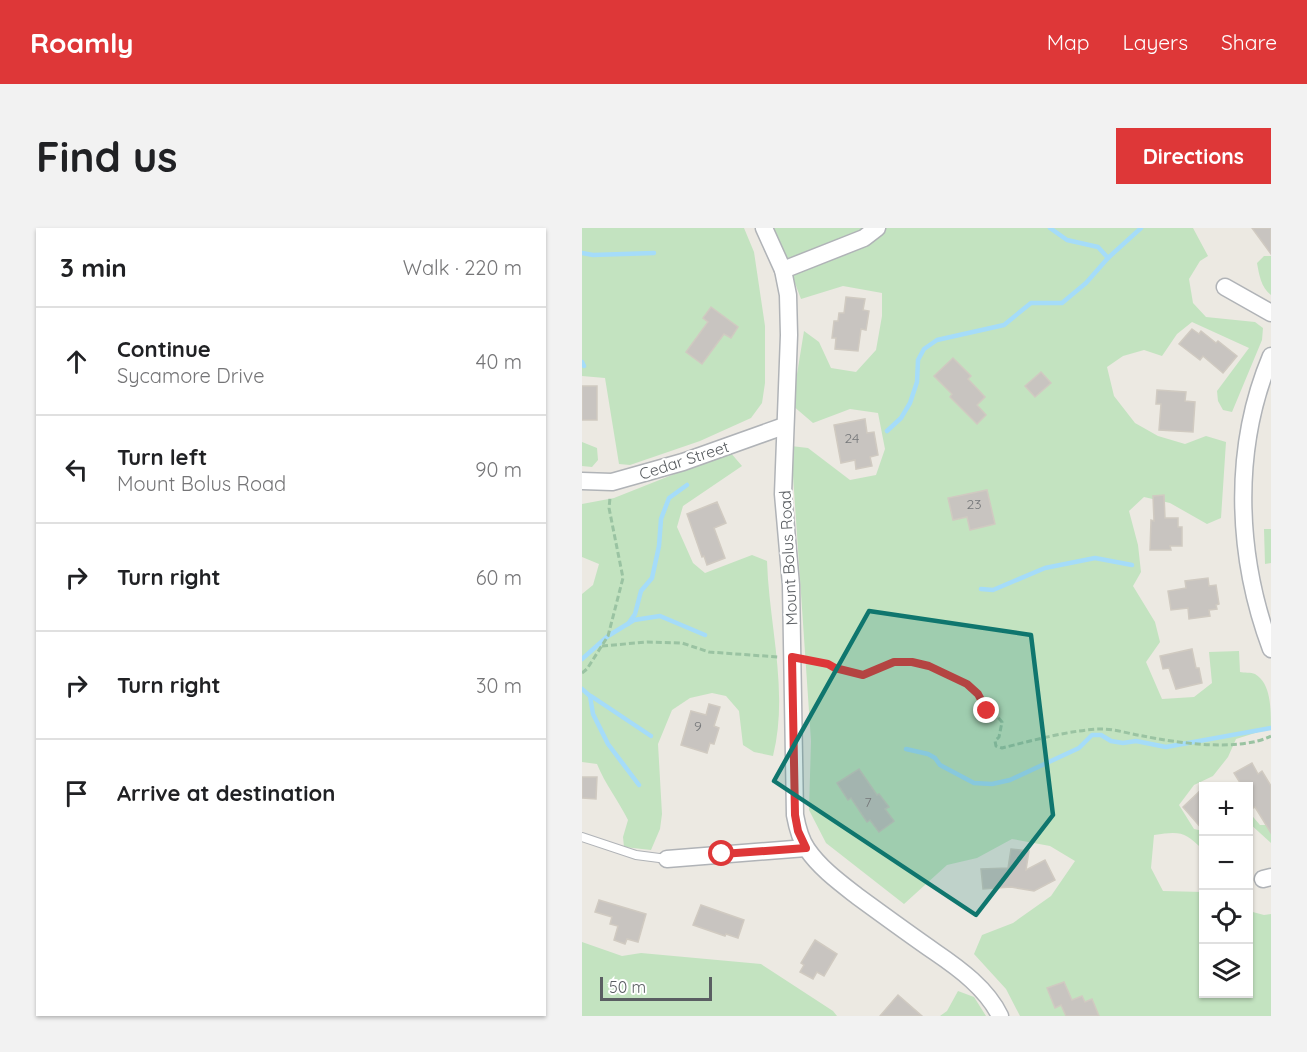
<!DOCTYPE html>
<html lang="en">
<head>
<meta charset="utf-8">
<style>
  body { margin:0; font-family:Quicksand,sans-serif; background:#f2f2f2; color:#202124 }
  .controls { position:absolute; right:18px; bottom:18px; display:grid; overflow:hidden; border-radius:0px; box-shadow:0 2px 4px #0004 }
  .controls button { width:54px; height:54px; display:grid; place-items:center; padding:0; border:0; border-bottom:2px solid #e0e0e0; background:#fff; color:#202124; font:30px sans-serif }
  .scale { position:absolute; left:18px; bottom:15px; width:112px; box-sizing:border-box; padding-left:6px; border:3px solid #5a5e62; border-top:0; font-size:16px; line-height:21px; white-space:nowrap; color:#5a5e62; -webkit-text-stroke:4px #fff; paint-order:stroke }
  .stop { position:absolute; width:18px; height:18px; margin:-14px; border:4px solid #de3738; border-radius:50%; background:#fff }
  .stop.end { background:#de3738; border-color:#fff; box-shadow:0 2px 6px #0008 }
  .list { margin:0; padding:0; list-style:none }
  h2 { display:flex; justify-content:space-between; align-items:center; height:78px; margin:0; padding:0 24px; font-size:26px }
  h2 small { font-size:20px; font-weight:400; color:#757577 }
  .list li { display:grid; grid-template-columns:39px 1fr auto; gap:18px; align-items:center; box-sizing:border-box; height:108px; padding:0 24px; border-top:2px solid #e0e0e0 }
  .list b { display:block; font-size:22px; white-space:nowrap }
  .list p { margin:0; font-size:20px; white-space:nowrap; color:#757577 }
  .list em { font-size:20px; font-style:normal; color:#757577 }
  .icon { flex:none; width:33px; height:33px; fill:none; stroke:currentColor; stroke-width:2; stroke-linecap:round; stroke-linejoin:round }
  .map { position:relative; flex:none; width:689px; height:788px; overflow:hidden; border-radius:0px }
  header { display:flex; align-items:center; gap:36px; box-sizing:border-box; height:84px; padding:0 30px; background:#de3738; color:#fff }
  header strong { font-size:28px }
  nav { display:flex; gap:33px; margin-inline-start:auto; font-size:21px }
  .intro { display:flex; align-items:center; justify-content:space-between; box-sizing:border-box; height:144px; padding:0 36px }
  h1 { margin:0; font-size:42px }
  .button { padding:15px 27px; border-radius:0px; background:#de3738; color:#fff; font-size:21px; font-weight:700 }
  main { display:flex; gap:36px; padding:0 36px }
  aside { flex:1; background:#fff; border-radius:0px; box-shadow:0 2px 4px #0004 }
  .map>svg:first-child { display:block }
  .green { fill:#c3e3c0 }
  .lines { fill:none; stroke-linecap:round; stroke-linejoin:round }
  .stream { stroke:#a5dcf9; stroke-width:4.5 }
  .building { fill:#c8c4c0; stroke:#d0cac1; stroke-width:1.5 }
  .service-casing { stroke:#b0b3b7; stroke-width:10 }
  .minor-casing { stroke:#b0b3b7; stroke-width:19 }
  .path { stroke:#9ac3a2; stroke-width:3; stroke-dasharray:6 3; stroke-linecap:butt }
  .service { stroke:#fff; stroke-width:8 }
  .minor { stroke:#fff; stroke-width:16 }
  .route { stroke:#de3738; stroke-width:8 }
  .marked { fill:#0f766e; fill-opacity:0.2; stroke:#0f766e; stroke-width:4.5; stroke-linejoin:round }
  .labels { text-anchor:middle; stroke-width:4.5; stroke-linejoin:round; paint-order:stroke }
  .number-label { font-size:14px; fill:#76787a }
  .street-label { font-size:16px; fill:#5a5e62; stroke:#fff }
</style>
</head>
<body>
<header>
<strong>Roamly</strong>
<nav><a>Map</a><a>Layers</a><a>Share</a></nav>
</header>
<div class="intro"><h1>Find us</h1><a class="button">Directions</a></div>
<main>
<aside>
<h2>3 min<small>Walk · 220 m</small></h2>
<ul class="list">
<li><svg class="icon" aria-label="ahead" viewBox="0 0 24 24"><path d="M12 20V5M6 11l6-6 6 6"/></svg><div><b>Continue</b><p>Sycamore Drive</p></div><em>40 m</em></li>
<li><svg class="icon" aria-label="left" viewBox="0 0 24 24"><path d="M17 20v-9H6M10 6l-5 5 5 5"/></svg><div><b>Turn left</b><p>Mount Bolus Road</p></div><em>90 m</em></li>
<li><svg class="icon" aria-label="right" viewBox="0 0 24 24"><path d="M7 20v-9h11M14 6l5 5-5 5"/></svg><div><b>Turn right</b></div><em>60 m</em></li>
<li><svg class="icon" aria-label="right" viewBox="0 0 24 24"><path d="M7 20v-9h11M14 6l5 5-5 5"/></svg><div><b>Turn right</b></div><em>30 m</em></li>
<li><svg class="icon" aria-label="arrive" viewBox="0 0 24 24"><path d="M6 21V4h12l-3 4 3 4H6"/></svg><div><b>Arrive at destination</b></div></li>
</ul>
</aside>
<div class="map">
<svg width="689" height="788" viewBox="0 0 689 788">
  <rect width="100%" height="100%" fill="#ece9e2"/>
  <g class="green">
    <polygon points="0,0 162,0 172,24 183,98 183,155 180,175 169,190 118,213 48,237 37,236 23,150 0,148"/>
    <path d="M192 0H611L626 28 618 33 607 51 611 75 624 89 673 94 681 100 680 112 650 184 641 182 636 173 635 163 667 120 610 94 595 106 580 128 562 122 541 128 525 139 532 168 553 195 576 208 603 216 624 208 644 214 639 290 625 296 588 275 562 269 547 283 556 317 559 344 551 358 573 394 578 414 564 434 580 471 612 469 630 455 627 424 657 423 658 444C662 445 669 444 673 446 689 455 689 481 689 500L654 511 646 529 631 548 612 557 597 577 612 601 621 603V622C603 604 599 603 572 607L569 640 581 663 621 664 622 766H666L667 683 682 687 689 686V788H438L424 761 392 726 400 707 431 695 469 668 493 633 468 618 430 611 395 630 365 637 322 676 244 615 227 582 229 513 209 218 226 220 268 252 294 247 303 221 296 185 268 181 231 195 210 177 222 103 237 114 249 140 274 144 294 122 300 88V65L261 58 219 71Z"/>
    <path d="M682 28H689V67C679 60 677 46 675 35Z"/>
    <polygon points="0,214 15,220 16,232 10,239 0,238"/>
    <path d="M148 224 160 238 101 278 95 299 111 335 123 345 170 327 185 333C187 398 207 463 191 528L172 524 161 517 157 483 144 468 130 465 108 470 90 482 76 516 80 586 78 601 69 622 42 619 41 609 46 592C36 572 23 556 15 536L0 534V366L11 357 17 336 0 329V276L32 270Z"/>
    <polygon points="682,301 689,301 689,335 683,336"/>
    <polygon points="666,583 678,597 687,597 689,595 689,615 667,595"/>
    <polygon points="0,714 40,728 59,725 179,736 251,783 255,788 0,788"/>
    <polygon points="376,763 392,769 404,788 358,788 365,783"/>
  </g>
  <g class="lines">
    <g class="stream">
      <polyline points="468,0 485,12 516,19 526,30"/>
      <polyline points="0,25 11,27 72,25"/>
      <polyline points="0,134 2,138"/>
      <polyline points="305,203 319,190 328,175 335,154 336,132 342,121 355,112 422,97 449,75 480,75 504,55 526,30 559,0"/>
      <polyline points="399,361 411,362 463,340 513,330 550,337"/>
      <polyline points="46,396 53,386 59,363 70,350 77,318 79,291 87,270 105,257"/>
      <polyline points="0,431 26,408 52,392 78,388 123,407"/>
      <polyline points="0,461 8,468 11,486 26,516 57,557"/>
      <polyline points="9,468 69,508"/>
      <polyline points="324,521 346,526 353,530 358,537 392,555 410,556 428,552 497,520 510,507 519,507 529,513 541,515 554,513 584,519 689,500"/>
    </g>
  </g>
  <g class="building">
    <polygon points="670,0 689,0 689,26"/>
    <polygon points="264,69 283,71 281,82 287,83 284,102 279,101 276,123 253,121 254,110 250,110 252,93 256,93 257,85 262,85"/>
    <polygon points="129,79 156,99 149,110 142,106 120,136 104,124 126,94 121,90"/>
    <polygon points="610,101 617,106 619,103 634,115 636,113 655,128 641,145 621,128 618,132 597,116"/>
    <polygon points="371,130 389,148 386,151 403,169 395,177 404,187 395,196 368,169 370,166 352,148"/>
    <polygon points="459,144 469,155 453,169 443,158"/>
    <rect x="0" y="158" width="15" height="34"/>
    <polygon points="575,162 604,164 603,173 613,174 611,204 577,202 579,176 574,176"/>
    <polygon points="283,191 285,205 292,204 296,227 288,229 290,238 274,241 273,232 259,235 252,197"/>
    <polygon points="405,262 413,296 388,302 385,289 371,292 366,270"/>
    <polygon points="582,267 583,290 596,290 596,299 600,299 600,318 588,318 589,322 568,322 569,292 572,293 571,268"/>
    <polygon points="135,274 144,295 132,300 143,330 125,337 122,328 120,329 105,286"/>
    <polygon points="626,350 627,358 634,357 637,376 634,377 635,381 627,382 628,388 607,391 606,380 589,382 586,363 604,360 603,353"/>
    <polygon points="610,421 614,440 617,440 620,455 594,461 587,440 581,441 578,428"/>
    <polygon points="127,476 138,479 132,498 137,500 132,516 128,515 125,525 99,517 109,483 124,487"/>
    <polygon points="670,535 676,546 680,543 689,558 689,605 673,579 671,580 666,573 666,558 660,558 652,545"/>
    <polygon points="277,541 295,567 297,566 307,579 303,581 312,593 297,604 288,592 285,594 269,570 266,572 255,555"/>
    <polygon points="0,549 15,549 14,571 0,570"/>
    <polygon points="621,560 621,602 601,579"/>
    <polygon points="429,621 447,623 444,642 463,632 473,652 452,663 429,659 401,661 399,641 426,640"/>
    <polygon points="17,672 64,686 56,714 45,711 43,716 32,712 36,698 28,696 30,689 13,684"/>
    <polygon points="119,677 162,692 156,710 144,706 143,708 111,697"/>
    <polygon points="233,712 255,726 242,748 235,744 231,751 218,744 222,737 219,735"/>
    <polygon points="482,754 490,772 500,768 503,774 510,771 517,788 484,788 479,777 473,780 465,760"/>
    <polygon points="316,767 340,788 298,788"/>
  </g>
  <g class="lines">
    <defs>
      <polyline id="service" points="0,609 54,627 85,631"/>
      <g id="minor">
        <path d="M182 0 201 42 206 67 207 107 201 266 209 357 213 587C215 598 218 611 225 621 238 640 257 654 275 668 301 687 327 706 353 724 378 741 405 761 418 788"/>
        <polyline points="201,42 282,10 295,0"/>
        <polyline points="643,59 689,85"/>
        <path d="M689 128C650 221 654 327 689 421"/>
        <polyline points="0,253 30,254 101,234 202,198"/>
        <polyline points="85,631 224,620"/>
        <polyline points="681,651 689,649"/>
      </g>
    </defs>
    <use href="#service" class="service-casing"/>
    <use href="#minor" class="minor-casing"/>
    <g class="path">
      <polyline points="20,418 65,414 100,415 127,424 196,429"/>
      <path d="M226 432 246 436 253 440 281 447 312 434H330L347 438 385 456 396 466 405 483 414 487 420 494 417 509 413 513 414 518 420 520C448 513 493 501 520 501 533 501 548 506 561 508 595 515 658 524 689 508"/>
      <polyline points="0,445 5,441 26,408 41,350 27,280 28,270"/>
    </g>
    <use href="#service" class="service"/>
    <use href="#minor" class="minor"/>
  </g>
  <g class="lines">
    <polyline class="route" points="140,626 224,620 216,603 213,587 210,429 246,436 253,440 281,447 312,434 330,434 347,438 385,456 396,466 405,483"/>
  </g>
  <path class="marked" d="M287 383 449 407 471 587 394 687 192 553Z"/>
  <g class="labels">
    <g class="number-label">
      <text x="270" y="215">24</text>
      <text x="392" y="281">23</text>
      <text x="116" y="503">9</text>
      <text x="286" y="579">7</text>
    </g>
    <g class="street-label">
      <text transform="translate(102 232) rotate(-18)" y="6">Cedar Street</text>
      <text transform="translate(206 330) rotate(-93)" y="6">Mount Bolus Road</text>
    </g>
  </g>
</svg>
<div class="controls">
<button>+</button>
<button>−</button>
<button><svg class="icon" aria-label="locate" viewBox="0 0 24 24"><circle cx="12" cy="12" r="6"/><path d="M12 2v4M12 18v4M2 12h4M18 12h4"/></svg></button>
<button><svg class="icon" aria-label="layers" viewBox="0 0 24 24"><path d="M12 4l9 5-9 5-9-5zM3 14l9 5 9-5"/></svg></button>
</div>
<div class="scale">50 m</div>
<div class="stop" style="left:140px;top:626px"></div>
<div class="stop end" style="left:405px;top:483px"></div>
</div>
</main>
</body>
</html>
